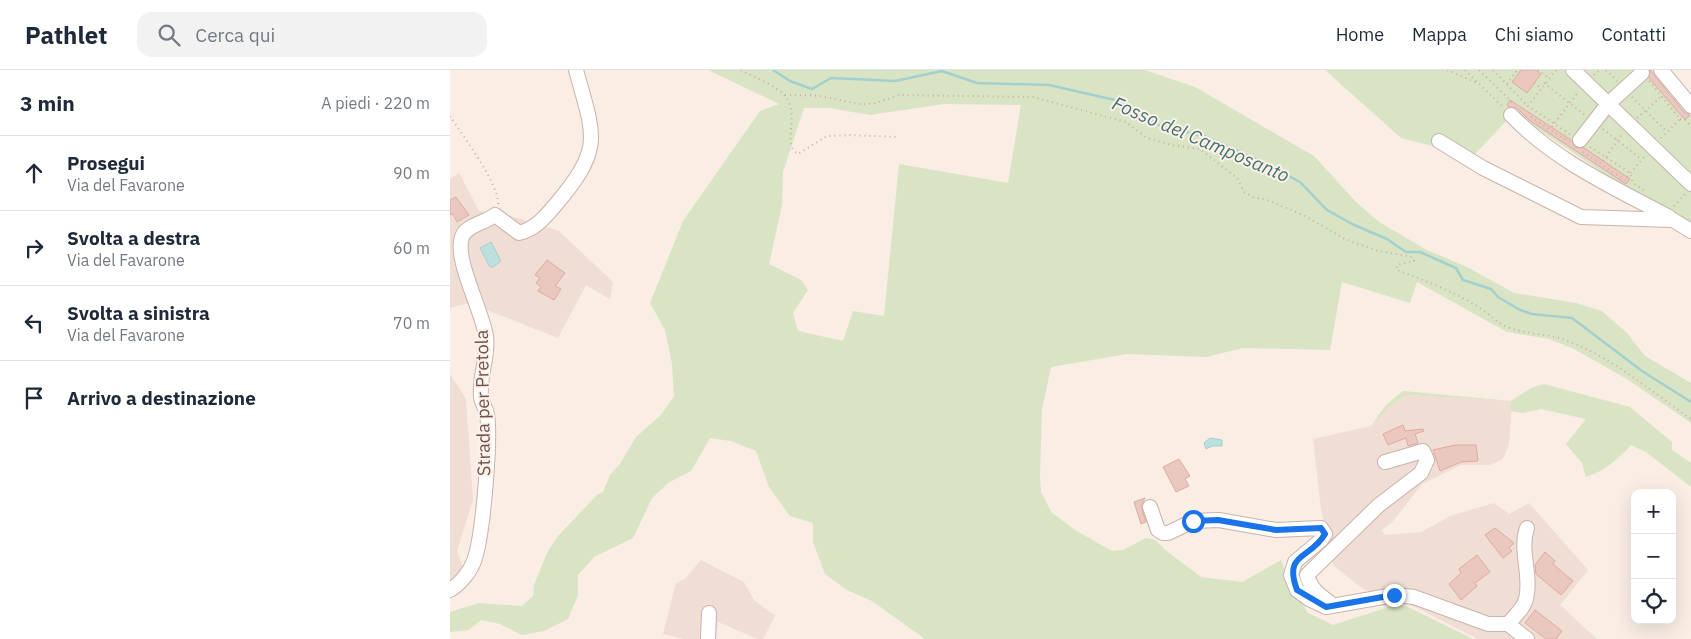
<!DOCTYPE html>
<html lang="it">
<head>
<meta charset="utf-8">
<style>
  body { margin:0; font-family:"IBM Plex Sans",sans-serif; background:#f2f2f3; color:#1f2937 }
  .controls { position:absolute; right:15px; bottom:15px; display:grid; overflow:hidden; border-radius:10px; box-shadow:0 5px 20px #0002 }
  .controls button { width:45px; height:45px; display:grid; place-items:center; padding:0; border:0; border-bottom:1px solid #e0e1e3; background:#fff; color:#1f2937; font:25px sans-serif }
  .stop { position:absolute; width:15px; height:15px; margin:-11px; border:4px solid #1a73e8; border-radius:50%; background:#fff }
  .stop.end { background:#1a73e8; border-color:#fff; box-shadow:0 1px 5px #0008 }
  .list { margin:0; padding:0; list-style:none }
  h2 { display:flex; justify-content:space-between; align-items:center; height:65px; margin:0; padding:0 20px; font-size:21px }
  h2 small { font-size:16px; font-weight:400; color:#747a83 }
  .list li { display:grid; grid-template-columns:32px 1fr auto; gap:15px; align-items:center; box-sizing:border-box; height:75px; padding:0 20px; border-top:1px solid #e0e1e3 }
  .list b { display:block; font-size:19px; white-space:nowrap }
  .list p { margin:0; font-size:16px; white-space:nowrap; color:#747a83 }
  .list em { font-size:16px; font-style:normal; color:#747a83 }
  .icon { flex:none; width:28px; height:28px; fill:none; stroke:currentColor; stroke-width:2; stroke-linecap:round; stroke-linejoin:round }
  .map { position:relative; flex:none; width:1241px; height:569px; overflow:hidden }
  header { display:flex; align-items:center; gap:30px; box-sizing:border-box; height:70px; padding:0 25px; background:#fff; border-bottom:1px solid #e0e1e3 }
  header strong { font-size:24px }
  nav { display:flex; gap:28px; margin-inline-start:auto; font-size:18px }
  .search { width:350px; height:45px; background:#f2f2f3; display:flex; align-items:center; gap:12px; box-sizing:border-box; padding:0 18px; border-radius:15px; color:#747a83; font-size:19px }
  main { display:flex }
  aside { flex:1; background:#fff }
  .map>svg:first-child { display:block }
  .residential { fill:#f0ddd3 }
  .green { fill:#d8e4c4; fill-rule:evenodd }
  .water { fill:#bbe0de; stroke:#a3d0ce }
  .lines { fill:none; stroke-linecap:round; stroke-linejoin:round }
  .stream { stroke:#a3d0ce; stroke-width:2.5 }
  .building { fill:#ebc8bf; stroke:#dbaca1 }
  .minor-casing { stroke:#c8b3ac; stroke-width:16 }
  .path { stroke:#cfaba3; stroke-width:2; stroke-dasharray:1 4; stroke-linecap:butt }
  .minor { stroke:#fff; stroke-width:14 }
  .route { stroke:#1a73e8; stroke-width:6 }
  .labels { text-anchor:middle; stroke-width:4; stroke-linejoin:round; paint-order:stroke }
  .street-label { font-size:18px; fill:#6e524d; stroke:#fcf1e9 }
  .water-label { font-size:19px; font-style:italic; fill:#437270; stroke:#fcf1e9 }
</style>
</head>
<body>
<header>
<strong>Pathlet</strong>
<div class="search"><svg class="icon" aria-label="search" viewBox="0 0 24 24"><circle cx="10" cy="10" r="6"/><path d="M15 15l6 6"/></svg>Cerca qui</div>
<nav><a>Home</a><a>Mappa</a><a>Chi siamo</a><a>Contatti</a></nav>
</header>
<main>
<aside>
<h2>3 min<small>A piedi · 220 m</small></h2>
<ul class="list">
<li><svg class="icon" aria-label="ahead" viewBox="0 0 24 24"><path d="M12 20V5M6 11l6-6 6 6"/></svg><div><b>Prosegui</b><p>Via del Favarone</p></div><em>90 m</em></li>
<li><svg class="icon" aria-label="right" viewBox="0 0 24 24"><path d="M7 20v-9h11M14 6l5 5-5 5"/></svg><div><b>Svolta a destra</b><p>Via del Favarone</p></div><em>60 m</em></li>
<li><svg class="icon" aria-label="left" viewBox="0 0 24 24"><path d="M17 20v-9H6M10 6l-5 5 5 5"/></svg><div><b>Svolta a sinistra</b><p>Via del Favarone</p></div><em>70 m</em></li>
<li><svg class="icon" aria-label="arrive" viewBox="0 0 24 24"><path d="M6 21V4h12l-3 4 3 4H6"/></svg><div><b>Arrivo a destinazione</b></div></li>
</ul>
</aside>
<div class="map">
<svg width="1241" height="569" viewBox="0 0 1241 569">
  <rect width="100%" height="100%" fill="#f9ede4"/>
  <g class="residential">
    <polygon points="9,103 29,141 55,144 109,161 163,212 160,229 136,215 108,268 19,233 0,238 0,109"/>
    <polygon points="0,304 16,329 23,430 7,481 13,497 6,509 0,511"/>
    <polygon points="956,325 1062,331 1059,375 1052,390 1039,395 1011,395 972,414 943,451 932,460 935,465 971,462 1000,446 1044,433 1059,444 1079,433 1138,500 1110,535 1147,569 1028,569 965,537 913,519 883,495 871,439 863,369 921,356 938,338"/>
    <polygon points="251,490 294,512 304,530 325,546 313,569 308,569 268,552 266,569 234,569 213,564 226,513 235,509"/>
  </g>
  <g class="green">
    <path d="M258 0H695L745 17 864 86 906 132 929 152 977 180 1017 197 1064 223 1126 233 1152 241 1177 263 1195 286 1241 313V353L1177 309 1124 279 1099 269 1057 262 967 212 960 233 892 212 880 280 793 278 756 287 677 284 601 297 592 339 590 407 591 422 601 442 625 460 662 481 673 480 696 468 706 470 714 479 751 507 792 512 831 490 839 511 858 543 883 555 945 535 956 536 1023 569H475L422 531 397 520 375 504 363 472V453L340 446 319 417 306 381 281 371 260 368 241 401 218 413 202 428 183 468 144 487 128 505V525L118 549 94 561 72 565 50 554 31 550 19 560 0 562V542L29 533 72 536 83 526 84 515 97 483 108 466 147 425 153 422 160 405 170 394 186 367 211 345 224 326 222 294 215 260 200 233 233 151 310 41 329 34ZM494 34 571 35 558 113 449 94 434 246 403 241 393 271 348 261 343 243 358 220 351 210 319 194 332 135 333 102 354 38H379L420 45Z"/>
    <polygon points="875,0 1202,0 1241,46 1241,156 1170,114 1064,43 1023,86 951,68"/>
    <path d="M1094 314 1180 337 1222 372V380L1241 393V417L1196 382 1181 375C1167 390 1156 400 1136 407L1132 393 1116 374 1136 349 1091 339 1073 343 1061 341V331L956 325 938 338 921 356 936 335 953 321 1061 331 1081 318Z"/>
  </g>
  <g class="water">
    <polygon points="41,172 51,191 43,197 40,197 30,178"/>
    <polygon points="760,368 772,370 772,376 762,376 756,379 754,373"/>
  </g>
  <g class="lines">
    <polyline class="stream" points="323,0 340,11 362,19 381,8 445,11 492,1 527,13 599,15 669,31 712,57 754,66 810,91 850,112 877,140 902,154 937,169 956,182 970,182 1006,198 1013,210 1041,219 1048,227 1070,240 1082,244 1122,248 1192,301 1241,332"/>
  </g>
  <g class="building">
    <polygon points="1071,0 1086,0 1091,4 1077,23 1062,12"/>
    <polygon points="1200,0 1234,42 1240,45 1235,50 1199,8"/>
    <polygon points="1060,30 1121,70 1125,77 1134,78 1180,109 1176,114 1079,50 1067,38 1059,37 1057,35"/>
    <polygon points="6,127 19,145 7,152 3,144 0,145 0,130"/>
    <polygon points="97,190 115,203 105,216 111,219 104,230 88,221 91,217 86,213 90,208 85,205"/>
    <polygon points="953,355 955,361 973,359 974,361 965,364 968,373 958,376 956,368 938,375 933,364"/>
    <polygon points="1005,375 1026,375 1028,391 1011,392 990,401 983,380"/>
    <polygon points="729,389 740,406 735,409 739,416 726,422 713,397"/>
    <polygon points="695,428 691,436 696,452 691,454 684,432"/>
    <polygon points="1045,458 1064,473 1059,478 1062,481 1053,488 1035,465"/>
    <polygon points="1095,482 1105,491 1103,494 1123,511 1111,525 1086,504 1085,495"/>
    <polygon points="1027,485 1040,502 1025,513 1027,516 1011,530 999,514 1011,503 1009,499"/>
    <polygon points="1085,540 1112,561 1106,569 1096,569 1075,553"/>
  </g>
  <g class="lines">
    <defs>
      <g id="minor">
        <polyline points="1123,0 1241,114"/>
        <polyline points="1211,0 1241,36"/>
        <path d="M1061 45C1105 91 1163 117 1219 147"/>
        <polyline points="1130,70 1158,34 1192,3"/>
        <polyline points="989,71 1033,98 1131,147 1223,150 1241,161"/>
        <polyline points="700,437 708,460 713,463 718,463 743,451 769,450 826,460 871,458 875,464 871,470 845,492 841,505 847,520 859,529 876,537 944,525 964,527 1038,554 1058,554 1077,569"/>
        <path d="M0 520C10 514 20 502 24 491 33 467 41 369 37 344 36 338 31 332 31 326 29 306 39 285 36 266 32 240 4 189 12 167 16 155 35 153 45 145L69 163C86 159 96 146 107 133 154 77 144 66 126 0"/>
        <path d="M879 532C868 524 861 519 857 505L929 435 971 403 977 390 973 381 935 392"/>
        <path d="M1058 554C1064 547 1074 538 1076 529 1082 506 1069 480 1077 458"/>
        <polyline points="258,569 259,543"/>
      </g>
    </defs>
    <use href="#minor" class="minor-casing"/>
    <g class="path">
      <path d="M291 0C302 6 328 17 335 26 351 45 331 74 348 84L377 66 400 65 446 67"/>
      <polyline points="997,0 1027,13"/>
      <polyline points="1015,0 1054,38"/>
      <polyline points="1029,0 1062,32"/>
      <polyline points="1043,0 1078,36"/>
      <polyline points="1088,0 1099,8"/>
      <polyline points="1106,0 1078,36 1121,65"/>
      <polyline points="1156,0 1167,11"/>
      <polyline points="1144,5 1150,0"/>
      <polyline points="1199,11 1230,49 1210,69"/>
      <polyline points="1084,13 1091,18"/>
      <polyline points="1094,13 1136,46"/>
      <polyline points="1057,14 1067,0"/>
      <path d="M335 25C348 26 362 24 374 27 407 32 413 41 447 25L583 27 676 52 697 68 722 75 750 79 787 108 794 122 803 127 817 130 853 145 895 169 925 180 962 187 964 191 947 195V200C974 210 1002 221 1027 236 1037 242 1045 251 1055 256 1075 265 1098 263 1118 271 1163 288 1202 322 1241 349"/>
      <polyline points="1182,27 1217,62"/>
      <path d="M0 46C12 65 51 116 48 136"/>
      <polyline points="1081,47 1119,72"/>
      <polyline points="1187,48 1213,25"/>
      <polyline points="1230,49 1236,50 1241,57"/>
      <polyline points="1102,57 1129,21"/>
      <polyline points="1153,59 1191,89"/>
      <polyline points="1140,77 1180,103 1183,113 1195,121"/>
      <polyline points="1133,82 1175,110"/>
      <polyline points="1153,91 1172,64"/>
      <polyline points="1177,107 1195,86"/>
      <polyline points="1224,136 1236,123"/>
    </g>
    <use href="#minor" class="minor"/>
  </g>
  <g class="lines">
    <path class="route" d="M743 451 768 450 826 460 871 458 875 464C860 490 833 482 847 520L876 537 944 525"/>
  </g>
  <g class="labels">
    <g class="street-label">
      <text transform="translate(33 333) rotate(-91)" y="6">Strada per Pretola</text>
    </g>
    <g class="water-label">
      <text transform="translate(751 69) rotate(23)" y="7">Fosso del Camposanto</text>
    </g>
  </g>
</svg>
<div class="controls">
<button>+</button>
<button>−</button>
<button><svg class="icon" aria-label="locate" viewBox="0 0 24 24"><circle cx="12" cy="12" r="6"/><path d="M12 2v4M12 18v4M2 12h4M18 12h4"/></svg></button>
</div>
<div class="stop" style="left:743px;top:451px"></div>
<div class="stop end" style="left:944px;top:525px"></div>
</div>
</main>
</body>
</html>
